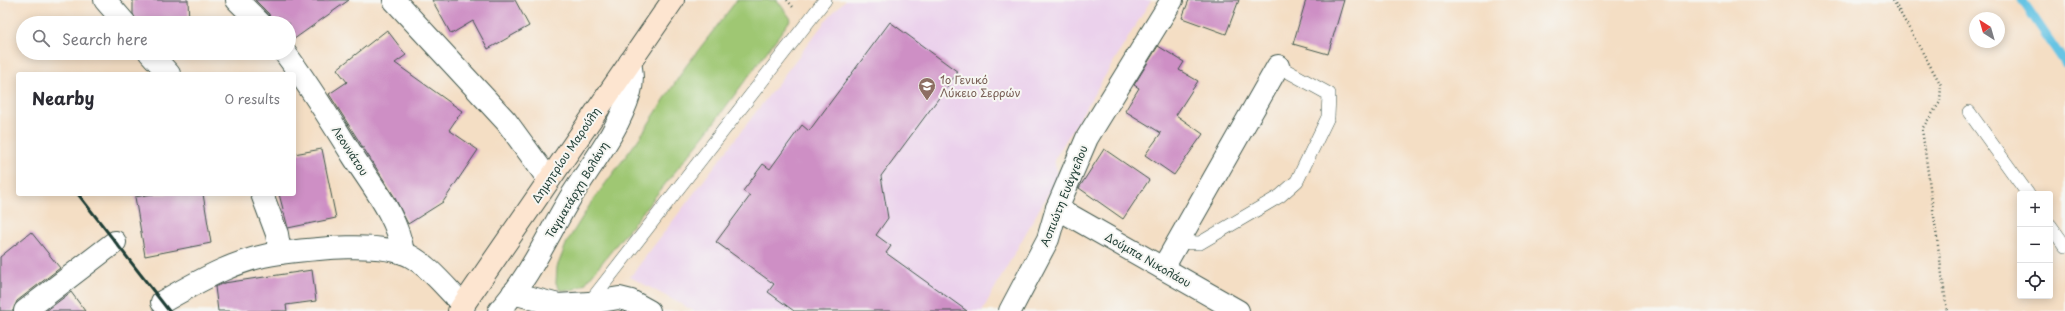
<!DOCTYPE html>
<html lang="en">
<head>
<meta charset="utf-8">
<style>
  body { margin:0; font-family:"Playpen Sans",sans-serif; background:#f2f2f3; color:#2b2b33 }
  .controls { position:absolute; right:12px; bottom:12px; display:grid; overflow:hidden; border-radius:4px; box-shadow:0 2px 10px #0003 }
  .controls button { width:36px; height:36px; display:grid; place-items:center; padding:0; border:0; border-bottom:1px solid #e1e1e2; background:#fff; color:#2b2b33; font:20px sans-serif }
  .compass { position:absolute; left:1969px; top:12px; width:36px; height:36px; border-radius:50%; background:#fff; box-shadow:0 2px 10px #0003; rotate:323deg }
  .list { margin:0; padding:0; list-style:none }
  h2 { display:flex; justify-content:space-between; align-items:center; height:52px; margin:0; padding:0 16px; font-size:17px }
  h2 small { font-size:13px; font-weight:400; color:#7c7c81 }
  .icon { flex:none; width:22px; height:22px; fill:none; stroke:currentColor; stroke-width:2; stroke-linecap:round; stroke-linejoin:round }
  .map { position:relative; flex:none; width:2065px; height:311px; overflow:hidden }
  .search { position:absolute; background:#fff; box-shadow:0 2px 10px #0003; left:16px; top:16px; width:280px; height:44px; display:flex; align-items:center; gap:10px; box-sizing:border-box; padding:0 14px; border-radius:22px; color:#7c7c81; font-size:15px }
  .panel { position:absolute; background:#fff; box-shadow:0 2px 10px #0003; left:16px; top:72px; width:280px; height:124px; border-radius:4px }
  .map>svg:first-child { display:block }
  .built { fill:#ebd1ec }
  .green { fill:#9fc773; stroke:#5f8254 }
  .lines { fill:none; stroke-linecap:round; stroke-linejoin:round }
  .stream { stroke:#66c4e4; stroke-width:9 }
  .building { fill:#ce8fc5 }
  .service-casing { stroke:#3f554a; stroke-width:14 }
  .minor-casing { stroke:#3f554a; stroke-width:24 }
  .secondary-casing { stroke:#3f554a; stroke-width:24 }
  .path { stroke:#3f554a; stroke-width:2.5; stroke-dasharray:1 3; stroke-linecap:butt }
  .service { stroke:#fff; stroke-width:13 }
  .minor { stroke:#fff; stroke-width:22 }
  .secondary { stroke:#fde5d0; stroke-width:22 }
  .rail { stroke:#1f3d34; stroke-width:3 }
  .labels { text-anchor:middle; stroke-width:4; stroke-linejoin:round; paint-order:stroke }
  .education-label { font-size:11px; fill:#785e54; stroke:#f6f6f2; text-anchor:start }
  .street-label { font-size:11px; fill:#1f3d34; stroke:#f6f6f2 }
</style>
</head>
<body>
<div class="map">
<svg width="2065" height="311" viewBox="0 0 2065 311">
  <rect width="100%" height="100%" fill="#f6f6f2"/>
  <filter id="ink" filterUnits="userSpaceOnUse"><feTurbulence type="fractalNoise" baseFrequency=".025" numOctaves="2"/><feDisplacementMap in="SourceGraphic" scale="8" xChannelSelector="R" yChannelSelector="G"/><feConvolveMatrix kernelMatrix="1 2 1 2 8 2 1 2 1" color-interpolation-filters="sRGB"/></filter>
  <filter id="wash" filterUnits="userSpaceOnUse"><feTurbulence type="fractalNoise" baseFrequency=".012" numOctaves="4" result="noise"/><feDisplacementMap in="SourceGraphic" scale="16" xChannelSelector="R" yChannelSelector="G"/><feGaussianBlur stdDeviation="0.9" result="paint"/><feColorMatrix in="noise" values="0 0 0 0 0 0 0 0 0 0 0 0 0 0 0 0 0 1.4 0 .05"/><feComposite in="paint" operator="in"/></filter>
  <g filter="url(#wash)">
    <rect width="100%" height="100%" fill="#f4dec4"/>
    <polygon class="built" points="845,0 1151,0 1054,160 1058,176 982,311 694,311 630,277 827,19"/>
    <polygon class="green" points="737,0 777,0 791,19 707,132 584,285 572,290 560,290 556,283 557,267 567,242 591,203 640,137 686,66"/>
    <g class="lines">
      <polyline class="stream" points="2022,0 2065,63"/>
    </g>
    <g id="blocks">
      <g class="building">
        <polygon points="133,0 188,0 189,21 211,20 211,23 137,23 133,14"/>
        <polygon points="255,0 349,0 290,42 289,23 272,23 269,14"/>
        <polygon points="432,0 515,0 529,26 488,49 473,21 451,34"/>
        <polygon points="1189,0 1239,0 1226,34 1182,18"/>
        <polygon points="1306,0 1344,0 1328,54 1293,44"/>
        <polygon points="890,22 958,72 881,176 888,218 876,235 891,246 886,253 967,311 794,311 768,292 774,284 716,242 750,196 743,191 763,164 770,169 802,125 809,131"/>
        <polygon points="387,30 406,55 395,63 462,111 449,130 478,150 443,202 408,224 394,196 329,94 347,82 337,69"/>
        <polygon points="1158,46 1184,62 1179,70 1198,81 1176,115 1203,134 1174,175 1145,155 1161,133 1125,111 1139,88 1134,85"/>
        <polygon points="167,53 213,53 213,54 169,56"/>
        <polygon points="322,149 336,218 288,228 279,194 294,194 294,154"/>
        <polygon points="1104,149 1149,180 1123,219 1079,188"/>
        <polygon points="152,194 203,194 211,243 145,256 135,197"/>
        <polygon points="31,232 60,268 17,301 13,311 0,311 0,257"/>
        <polygon points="312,270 316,301 286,305 287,311 218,311 215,287 224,283"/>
        <polygon points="71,292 85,311 46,311"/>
      </g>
    </g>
  </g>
  <g filter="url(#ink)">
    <use href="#blocks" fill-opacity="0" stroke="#3f554a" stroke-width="1"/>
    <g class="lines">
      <defs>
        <g id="service">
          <polyline points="1969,112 2028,194"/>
          <polyline points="2050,225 2065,246"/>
          <polyline points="1177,242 1200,243 1280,196 1297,181 1328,117 1329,94 1278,66"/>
          <polyline points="589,303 825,0"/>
        </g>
        <g id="minor">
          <polyline points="105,0 125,23"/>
          <polyline points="237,0 260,23"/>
          <polyline points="394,0 506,121 549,180"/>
          <polyline points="150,53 169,74"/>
          <path d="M285 53C310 86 331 121 353 156 372 186 398 217 403 253"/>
          <path d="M262 194 277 234 280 253C314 249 380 241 410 256 430 267 447 289 464 306"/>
          <polyline points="1057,208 1238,311"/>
          <polyline points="1163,268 1278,66"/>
          <polyline points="513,293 558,305 589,303 619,298 631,301 649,311"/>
          <path d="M162 302C199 281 238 258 280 253"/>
          <polyline points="25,311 115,242"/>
          <path d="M499 311C530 277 548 234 572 195 593 162 619 130 630 92 633 81 632 73 630 62"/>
          <polyline points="1010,311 1048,239 1057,208 1087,138 1172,0"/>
        </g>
        <polyline id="secondary" points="459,311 673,0"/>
      </defs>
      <use href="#service" class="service-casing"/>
      <use href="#minor" class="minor-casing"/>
      <use href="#secondary" class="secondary-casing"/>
      <g class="path">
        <polyline points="787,0 793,7"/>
        <polyline points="1893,0 1941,85 1940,102 1922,129 1947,311"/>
      </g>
      <use href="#service" class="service"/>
      <use href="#minor" class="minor"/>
      <use href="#secondary" class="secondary"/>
      <polyline class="rail" points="78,194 169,311"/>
    </g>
  </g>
  <defs>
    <symbol id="school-pin" viewBox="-11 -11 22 30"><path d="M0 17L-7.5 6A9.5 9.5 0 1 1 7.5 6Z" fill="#8d6e63" stroke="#f6f6f2"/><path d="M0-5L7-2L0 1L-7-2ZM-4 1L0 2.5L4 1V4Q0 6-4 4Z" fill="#fff"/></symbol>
  </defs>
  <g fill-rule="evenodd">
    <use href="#school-pin" x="917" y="76" width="20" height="27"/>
  </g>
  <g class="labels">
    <g class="education-label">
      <text x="940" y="84">1ο Γενικό<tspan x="940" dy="13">Λύκειο Σερρών</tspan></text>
    </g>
    <g class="street-label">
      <text transform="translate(350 151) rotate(57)" y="4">Λεοννάτου</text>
      <text transform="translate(566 155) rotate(-56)" y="4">Δημητρίου Μαρούλη</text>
      <text transform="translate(577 190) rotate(-59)" y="4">Ταγματάρχη Βολάνη</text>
      <text transform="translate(1064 196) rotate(-68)" y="4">Ασπιώτη Ευάγγελου</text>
      <text transform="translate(1148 260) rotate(30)" y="4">Δούμπα Νικολάου</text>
    </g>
  </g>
</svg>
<div class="controls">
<button>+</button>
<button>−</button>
<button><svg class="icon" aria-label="locate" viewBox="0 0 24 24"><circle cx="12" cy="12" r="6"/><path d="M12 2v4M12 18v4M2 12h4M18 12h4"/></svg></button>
</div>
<svg class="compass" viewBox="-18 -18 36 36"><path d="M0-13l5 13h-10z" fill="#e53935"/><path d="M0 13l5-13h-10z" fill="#7c7c81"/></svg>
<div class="search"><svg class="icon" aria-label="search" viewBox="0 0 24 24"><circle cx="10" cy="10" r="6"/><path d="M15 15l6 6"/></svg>Search here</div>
<section class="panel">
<h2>Nearby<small>0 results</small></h2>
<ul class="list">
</ul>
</section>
</div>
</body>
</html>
